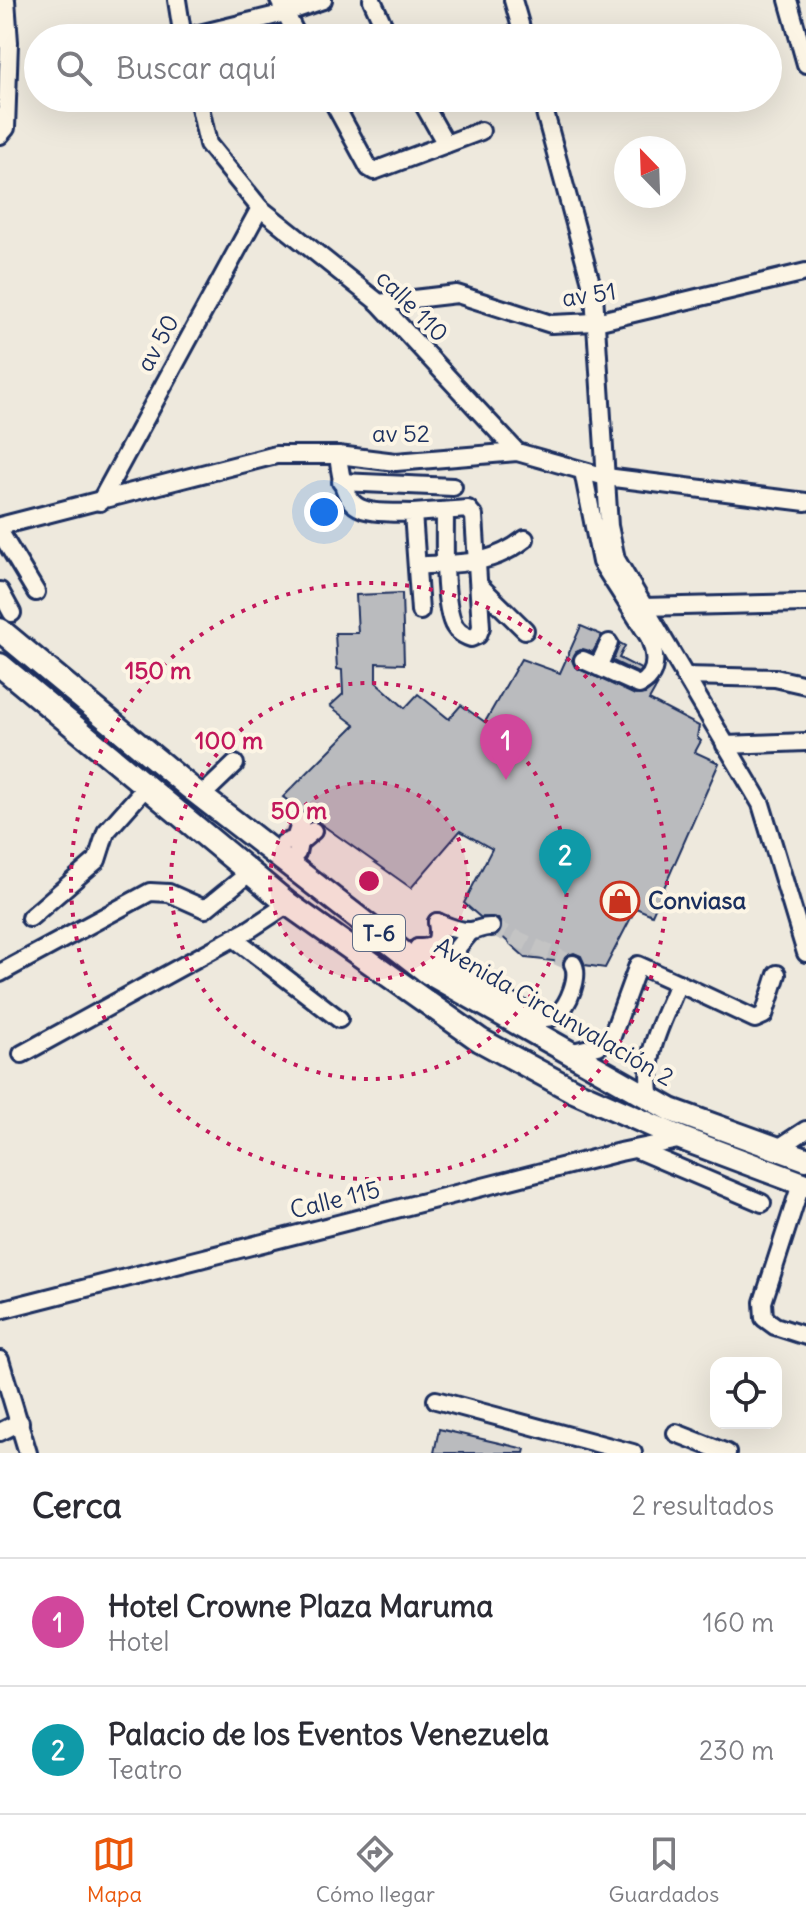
<!DOCTYPE html>
<html lang="es">
<head>
<meta charset="utf-8">
<style>
  body { margin:0; font-family:Delius,sans-serif; background:#f2f2f3; color:#2b2b33 }
  .controls { position:absolute; right:24px; bottom:24px; display:grid; overflow:hidden; border-radius:16px; box-shadow:0 8px 32px #0002 }
  .controls button { width:72px; height:72px; display:grid; place-items:center; padding:0; border:0; border-bottom:2px solid #e1e1e2; background:#fff; color:#2b2b33; font:40px sans-serif }
  .compass { position:absolute; left:614px; top:136px; width:72px; height:72px; border-radius:50%; background:#fff; box-shadow:0 8px 32px #0002; rotate:337deg }
  .you { position:absolute; left:324px; top:512px; width:28px; height:28px; margin:-20px; border:6px solid #fff; border-radius:50%; background:#1a73e8; box-shadow:0 0 0 12px #1a73e833 }
  .badge { display:grid; place-items:center; width:52px; height:52px; border-radius:50%; background:#ea580c; color:#fff; font-size:26px; font-weight:700 }
  .pin { position:absolute; translate:-50% -66px; filter:drop-shadow(0 2px 4px #0008) }
  .pin::after { content:''; position:absolute; top:42px; width:28px; height:24px; background:inherit; clip-path:polygon(0 0,100% 0,50% 100%) }
  .list { margin:0; padding:0; list-style:none }
  h2 { display:flex; justify-content:space-between; align-items:center; height:104px; margin:0; padding:0 32px; font-size:34px }
  h2 small { font-size:26px; font-weight:400; color:#7c7c81 }
  .list li { display:grid; grid-template-columns:52px 1fr auto; gap:24px; align-items:center; box-sizing:border-box; height:128px; padding:0 32px; border-top:2px solid #e1e1e2 }
  .list b { display:block; font-size:30px; white-space:nowrap }
  .list p { margin:0; font-size:26px; white-space:nowrap; color:#7c7c81 }
  .list em { font-size:26px; font-style:normal; color:#7c7c81 }
  .icon { flex:none; width:44px; height:44px; fill:none; stroke:currentColor; stroke-width:2; stroke-linecap:round; stroke-linejoin:round }
  .map { position:relative; flex:none; width:806px; height:1453px; overflow:hidden }
  .search { position:absolute; background:#fff; box-shadow:0 8px 32px #0002; left:24px; right:24px; top:24px; height:88px; display:flex; align-items:center; gap:20px; box-sizing:border-box; padding:0 28px; border-radius:44px; color:#7c7c81; font-size:30px }
  .sheet { height:360px; background:#fff }
  nav { display:flex; justify-content:space-around; align-items:center; box-sizing:border-box; height:112px; border-top:2px solid #e1e1e2; background:#fff; font-size:22px; color:#7c7c81 }
  nav a { display:grid; justify-items:center; gap:4px }
  nav .on { color:#ea580c }
  .map>svg:first-child { display:block }
  .building { fill:#babbbe; stroke:#1b2f5e; stroke-width:2 }
  .lines { fill:none; stroke-linecap:round; stroke-linejoin:round }
  .minor-tunnel { stroke:#c4c4c4; stroke-width:16; stroke-dasharray:16 8; stroke-linecap:butt }
  .minor-casing { stroke:#1b2f5e; stroke-width:22 }
  .highway-casing { stroke:#1b2f5e; stroke-width:28 }
  .minor { stroke:#fcf5e5; stroke-width:16 }
  .highway { stroke:#fcf5e5; stroke-width:22 }
  .ring { fill:none; stroke:#c2185b; stroke-width:4; stroke-dasharray:4 8 }
  .labels { text-anchor:middle; stroke-width:8; stroke-linejoin:round; paint-order:stroke }
  .shield { fill:#fcf5e5; stroke:#5e6a86; stroke-width:2 }
  .shield-label { font-size:22px; font-weight:bold; fill:#1b2f5e }
  .street-label { font-size:24px; fill:#1b2f5e; stroke:#fcf5e5 }
  .poi-label { font-size:24px; font-weight:bold; fill:#1b2f5e; stroke:#fcf5e5; text-anchor:start }
  .centre { fill:#c2185b; stroke:#fcf5e5; stroke-width:4 }
  .ring-label { font-size:24px; text-anchor:middle; font-weight:bold; fill:#c2185b; stroke:#fcf5e5; stroke-width:8; stroke-linejoin:round; paint-order:stroke }
</style>
</head>
<body>
<div class="map">
<svg width="806" height="1453" viewBox="0 0 806 1453">
  <rect width="100%" height="100%" fill="#eee9dd"/>
  <filter id="ink" filterUnits="userSpaceOnUse"><feTurbulence type="fractalNoise" baseFrequency=".0125" numOctaves="2"/><feDisplacementMap in="SourceGraphic" scale="16" xChannelSelector="R" yChannelSelector="G"/><feConvolveMatrix kernelMatrix="1 2 1 2 8 2 1 2 1" color-interpolation-filters="sRGB"/></filter>
  <g filter="url(#ink)">
    <g class="building">
      <polygon points="402,593 404,664 376,663 376,682 405,708 418,694 449,719 461,705 485,722 521,659 560,673 581,626 602,635 593,652 583,649 576,652 572,660 575,667 635,695 645,694 658,684 649,700 699,726 697,737 701,741 695,752 719,763 652,915 636,908 605,968 585,965 581,956 574,953 565,956 562,962 526,958 499,934 502,927 498,918 480,917 464,903 492,849 460,831 411,888 283,797 355,725 330,706 343,694 342,670 337,669 335,633 358,633 356,595"/>
      <polygon points="620,643 625,646 619,658 641,669 638,673 613,661"/>
      <polygon points="439,1429 525,1449 524,1453 434,1453"/>
    </g>
    <g class="lines">
      <polyline class="minor-tunnel" points="491,927 573,964"/>
      <defs>
        <g id="minor">
          <polyline points="177,0 183,38"/>
          <polyline points="279,0 298,38"/>
          <polyline points="372,0 389,38"/>
          <polyline points="513,0 524,38"/>
          <polyline points="788,0 806,64"/>
          <polyline points="183,38 285,13 323,0"/>
          <polyline points="198,98 208,144 260,208 379,303 517,452"/>
          <polyline points="331,98 369,168 374,171 481,131"/>
          <polyline points="420,98 446,144"/>
          <polyline points="541,98 594,294 609,526 616,559 761,804 806,953"/>
          <polyline points="0,135 6,128 9,42 6,0"/>
          <polyline points="379,303 457,294 551,324 596,322 806,272"/>
          <path d="M338 455C345 516 358 512 413 513L420 611"/>
          <path d="M583 471 601 562 649 637C656 654 659 676 639 685L583 660"/>
          <polyline points="341,482 453,487"/>
          <polyline points="100,502 260,208"/>
          <path d="M413 513 468 509 474 516 481 627 478 635 471 638C462 635 455 630 452 621 443 596 445 539 445 511"/>
          <polyline points="0,526 276,455 338,455 396,462 517,452 606,477 806,502"/>
          <polyline points="0,532 36,592"/>
          <path d="M417 566C460 562 489 567 525 539"/>
          <polyline points="479,585 525,630"/>
          <polyline points="0,591 12,613"/>
          <polyline points="643,607 806,603"/>
          <polyline points="598,667 609,643"/>
          <polyline points="684,676 775,678 806,685"/>
          <polyline points="725,745 806,742"/>
          <polyline points="211,787 235,764"/>
          <polyline points="284,843 295,839 301,821"/>
          <polyline points="297,853 299,843 313,831"/>
          <polyline points="30,918 97,860 106,832 146,787"/>
          <path d="M437 922C447 926 459 932 471 931 479 930 483 926 491 927"/>
          <polyline points="234,938 339,1019"/>
          <path d="M418 948 537 1018C544 1018 551 1019 557 1014 569 1005 580 976 573 964"/>
          <path d="M418 948C437 949 440 939 437 922"/>
          <polyline points="457,971 457,948 471,931"/>
          <polyline points="0,973 150,892 169,893 205,909 249,873"/>
          <polyline points="678,983 755,1019 764,1015 777,974"/>
          <path d="M569 1053 598 1046 611 1039 638 965 678 983C661 1027 643 1050 651 1099"/>
          <polyline points="22,1054 250,929 288,904"/>
          <polyline points="635,1149 762,1203"/>
          <polyline points="777,1149 806,1130"/>
          <polyline points="801,1184 763,1302 764,1318 775,1326 806,1336"/>
          <polyline points="0,1310 620,1152 683,1139"/>
          <polyline points="0,1360 28,1453"/>
          <polyline points="436,1400 633,1453"/>
          <polyline points="0,1432 20,1422"/>
          <polyline points="676,1433 727,1453"/>
        </g>
        <g id="highway">
          <polyline points="0,630 188,786 429,973 671,1110 806,1159"/>
          <polyline points="0,665 288,904 480,1040 574,1091 683,1139 806,1185"/>
        </g>
      </defs>
      <use href="#minor" class="minor-casing"/>
      <use href="#highway" class="highway-casing"/>
      <use href="#minor" class="minor"/>
      <use href="#highway" class="highway"/>
    </g>
  </g>
  <circle cx="369" cy="881" r="99" fill="#c2185b" fill-opacity=".12"/>
  <g class="ring">
    <circle cx="369" cy="881" r="99"/>
    <circle cx="369" cy="881" r="198"/>
    <circle cx="369" cy="881" r="298"/>
  </g>
  <defs>
    <symbol id="shop-ring" viewBox="-11 -11 22 22"><circle r="9.5" fill="#fcf5e5" stroke="#c8321e" stroke-width="1.5"/><path d="M-5-2.5h2.3a2.7 3.5 0 0 1 5.4 0H5L5.5 6h-11ZM-1.5-2.5h3a1.5 2.3 0 0 0-3 0Z" fill="#c8321e"/></symbol>
  </defs>
  <g fill-rule="evenodd">
    <use href="#shop-ring" x="598" y="879" width="44" height="44"/>
  </g>
  <g class="labels">
    <rect class="shield" x="353" y="915" width="52" height="36" rx="6"/>
    <g class="shield-label">
      <text x="379" y="941">T-6</text>
    </g>
    <g class="street-label">
      <text transform="translate(589 295) rotate(-8)" y="8">av 51</text>
      <text transform="translate(412 306) rotate(45)" y="8">calle 110</text>
      <text transform="translate(158 343) rotate(-61)" y="8">av 50</text>
      <text x="401" y="442">av 52</text>
      <text transform="translate(554 1012) rotate(30)" y="8">Avenida Circunvalación 2</text>
      <text transform="translate(335 1200) rotate(-14)" y="8">Calle 115</text>
    </g>
    <g class="poi-label">
      <text x="648" y="909">Conviasa</text>
    </g>
  </g>
  <circle cx="369" cy="881" r="12" class="centre"/>
  <g class="ring-label">
    <text x="158" y="679">150 m</text>
    <text x="229" y="749">100 m</text>
    <text x="299" y="819">50 m</text>
  </g>
</svg>
<div class="controls">
<button><svg class="icon" aria-label="locate" viewBox="0 0 24 24"><circle cx="12" cy="12" r="6"/><path d="M12 2v4M12 18v4M2 12h4M18 12h4"/></svg></button>
</div>
<svg class="compass" viewBox="-18 -18 36 36"><path d="M0-13l5 13h-10z" fill="#e53935"/><path d="M0 13l5-13h-10z" fill="#7c7c81"/></svg>
<div class="you"></div>
<div class="pin badge" style="left:506px;top:780px;background:#d1479c">1</div>
<div class="pin badge" style="left:565px;top:895px;background:#0f9aa8">2</div>
<div class="search"><svg class="icon" aria-label="search" viewBox="0 0 24 24"><circle cx="10" cy="10" r="6"/><path d="M15 15l6 6"/></svg>Buscar aquí</div>
</div>
<section class="sheet">
<h2>Cerca<small>2 resultados</small></h2>
<ul class="list">
<li><span class="badge" style="background:#d1479c">1</span><div><b>Hotel Crowne Plaza Maruma</b><p>Hotel</p></div><em>160 m</em></li>
<li><span class="badge" style="background:#0f9aa8">2</span><div><b>Palacio de los Eventos Venezuela</b><p>Teatro</p></div><em>230 m</em></li>
</ul>
</section>
<nav>
<a class="on"><svg class="icon" aria-label="map" viewBox="0 0 24 24"><path d="M3 6l6-2 6 2 6-2v14l-6 2-6-2-6 2zM9 4v14M15 6v14"/></svg>Mapa</a>
<a><svg class="icon" aria-label="directions" viewBox="0 0 24 24"><path d="M12 3l9 9-9 9-9-9zM9 14v-3h6M13 9l2 2-2 2"/></svg>Cómo llegar</a>
<a><svg class="icon" aria-label="saved" viewBox="0 0 24 24"><path d="M7 4h10v16l-5-4-5 4z"/></svg>Guardados</a>
</nav>
</body>
</html>
